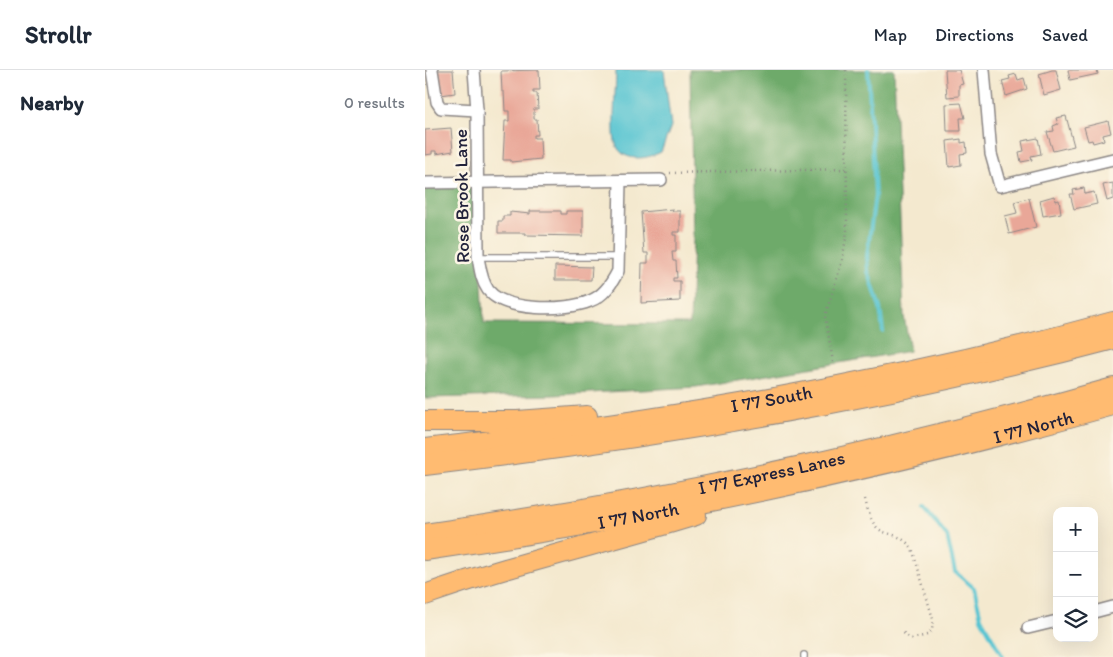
<!DOCTYPE html>
<html lang="en">
<head>
<meta charset="utf-8">
<style>
  body { margin:0; font-family:Itim,sans-serif; background:#f6f6f7; color:#1f2937 }
  .controls { position:absolute; right:15px; bottom:15px; display:grid; overflow:hidden; border-radius:10px; box-shadow:0 5px 20px #0002 }
  .controls button { width:45px; height:45px; display:grid; place-items:center; padding:0; border:0; border-bottom:1px solid #e0e1e3; background:#fff; color:#1f2937; font:25px sans-serif }
  .list { margin:0; padding:0; list-style:none }
  h2 { display:flex; justify-content:space-between; align-items:center; height:65px; margin:0; padding:0 20px; font-size:21px }
  h2 small { font-size:16px; font-weight:400; color:#747a83 }
  .icon { flex:none; width:28px; height:28px; fill:none; stroke:currentColor; stroke-width:2; stroke-linecap:round; stroke-linejoin:round }
  .map { position:relative; flex:none; width:688px; height:587px; overflow:hidden }
  header { display:flex; align-items:center; gap:30px; box-sizing:border-box; height:70px; padding:0 25px; background:#fff; border-bottom:1px solid #e0e1e3 }
  header strong { font-size:24px }
  nav { display:flex; gap:28px; margin-inline-start:auto; font-size:18px }
  main { display:flex }
  aside { flex:1; background:#fff }
  .map>svg:first-child { display:block }
  .forest { fill:#6eaa6a; stroke:#486652 }
  .water { fill:#59c5d2; stroke:#3e7486 }
  .lines { fill:none; stroke-linecap:round; stroke-linejoin:round }
  .stream { stroke:#59c5d2; stroke-width:4 }
  .building { fill:#e9a798 }
  .lane-casing { stroke:#8b8685; stroke-width:8 }
  .street-casing { stroke:#8b8685; stroke-width:14 }
  .highway-casing { stroke:#8b8685; stroke-width:22 }
  .path { stroke:#8b8685; stroke-width:2.5; stroke-dasharray:1 4; stroke-linecap:butt }
  .lane { stroke:#fff; stroke-width:5.5 }
  .street { stroke:#fff; stroke-width:11 }
  .highway { stroke:#ffbb71; stroke-width:20 }
  .labels { text-anchor:middle; stroke-width:5; stroke-linejoin:round; paint-order:stroke }
  .street-label { font-size:19px; fill:#22223b; stroke:#fcf5e5 }
</style>
</head>
<body>
<header>
<strong>Strollr</strong>
<nav><a>Map</a><a>Directions</a><a>Saved</a></nav>
</header>
<main>
<aside>
<h2>Nearby<small>0 results</small></h2>
<ul class="list">
</ul>
</aside>
<div class="map">
<svg width="688" height="587" viewBox="0 0 688 587">
  <rect width="100%" height="100%" fill="#fcf5e5"/>
  <filter id="ink" filterUnits="userSpaceOnUse"><feTurbulence type="fractalNoise" baseFrequency=".02" numOctaves="2"/><feDisplacementMap in="SourceGraphic" scale="10" xChannelSelector="R" yChannelSelector="G"/><feConvolveMatrix kernelMatrix="1 2 1 2 8 2 1 2 1" color-interpolation-filters="sRGB"/></filter>
  <filter id="wash" filterUnits="userSpaceOnUse"><feTurbulence type="fractalNoise" baseFrequency=".0096" numOctaves="4" result="noise"/><feDisplacementMap in="SourceGraphic" scale="20" xChannelSelector="R" yChannelSelector="G"/><feGaussianBlur stdDeviation="1.12" result="paint"/><feColorMatrix in="noise" values="0 0 0 0 0 0 0 0 0 0 0 0 0 0 0 0 0 1.4 0 .05"/><feComposite in="paint" operator="in"/></filter>
  <g filter="url(#wash)">
    <rect width="100%" height="100%" fill="#f4e9cf"/>
    <polygon class="forest" points="265,0 469,0 479,246 485,281 271,317 129,325 0,328 0,113 52,112 59,253 265,254 268,170"/>
    <path class="water" d="M191 0H239L246 56 236 82C220 90 195 93 190 71 187 57 191 17 191 0Z"/>
    <g class="lines">
      <g class="stream">
        <polyline points="443,0 450,125 442,186 443,201 455,238 458,261"/>
        <polyline points="499,437 522,466 530,502 549,518 556,548 578,587"/>
      </g>
    </g>
    <g id="blocks">
      <g class="building">
        <polygon points="13,0 28,0 30,23 16,25"/>
        <polygon points="114,0 115,20 108,20 108,23 112,23 113,39 109,39 109,49 112,49 113,65 109,65 109,68 115,68 116,89 86,92 86,90 78,90 80,51 84,51 84,41 80,41 79,22 77,22 76,1"/>
        <polygon points="520,0 534,0 538,14 534,15 534,26 522,27"/>
        <polygon points="627,0 631,0 636,20 619,25 614,4"/>
        <polygon points="643,0 672,0 673,4 645,10"/>
        <polygon points="591,4 593,10 599,8 602,19 581,26 577,11 585,9 584,6"/>
        <polygon points="536,33 540,48 535,48 536,61 522,61 521,34"/>
        <polygon points="641,46 649,76 628,81 622,62 629,61 628,56 633,54 631,48"/>
        <polygon points="683,51 686,63 678,65 679,70 668,73 667,70 663,71 659,57"/>
        <polygon points="26,58 28,81 11,84 11,81 7,81 7,84 0,85 0,60"/>
        <polygon points="613,68 616,84 606,86 607,90 596,92 594,82 599,81 597,71"/>
        <polygon points="536,69 536,73 541,72 542,83 535,84 536,95 524,97 522,71"/>
        <polygon points="688,113 688,129 682,131 678,115"/>
        <polygon points="659,118 660,124 669,122 672,134 649,139 645,124 649,124 648,120"/>
        <polygon points="629,126 630,131 634,130 636,143 618,146 615,130"/>
        <polygon points="604,128 611,157 584,164 580,146 592,143 589,132"/>
        <polygon points="248,139 247,141 255,141 255,162 248,162 248,165 251,165 251,182 247,182 248,191 251,191 252,208 248,208 248,211 255,211 255,231 216,233 217,193 223,193 223,183 219,183 216,142"/>
        <polygon points="105,141 136,141 136,144 141,144 141,141 158,141 158,166 100,165 100,163 73,163 73,151 78,151 78,146 85,146 85,142 105,144"/>
        <polygon points="130,196 167,197 166,210 130,210"/>
      </g>
    </g>
  </g>
  <g filter="url(#ink)">
    <use href="#blocks" fill-opacity="0" stroke="#8b8685" stroke-width="1"/>
    <g class="lines">
      <defs>
        <g id="lane">
          <polyline points="53,187 194,187"/>
          <polyline points="379,585 379,587"/>
        </g>
        <g id="street">
          <polyline points="7,0 12,32 16,38 52,40"/>
          <path d="M49 0 52 40 53 187C55 198 56 210 63 220 80 242 141 241 165 231 179 226 187 213 193 201L195 111"/>
          <polyline points="559,0 566,84 575,116 688,89"/>
          <polyline points="0,113 236,110"/>
          <polyline points="669,542 688,537"/>
          <polyline points="603,558 632,551"/>
        </g>
        <g id="highway">
          <polyline points="0,351 92,351 162,346"/>
          <path id="s1" d="M0 379C232 352 462 314 688 252"/>
          <path d="M0 395C232 368 462 329 688 269"/>
          <path id="s2" d="M0 464C232 431 462 382 688 318"/>
          <path id="s3" d="M0 480C232 447 462 398 688 335"/>
          <path d="M0 525C89 493 181 473 271 445"/>
        </g>
      </defs>
      <use href="#lane" class="lane-casing"/>
      <use href="#street" class="street-casing"/>
      <use href="#highway" class="highway-casing"/>
      <g class="path">
        <polyline points="245,103 421,99"/>
        <polyline points="408,292 400,246 417,191 422,162 421,0"/>
        <path d="M440 429C451 478 465 452 487 478L508 549 507 561 502 565 486 569 476 561"/>
      </g>
      <use href="#lane" class="lane"/>
      <use href="#street" class="street"/>
      <use href="#highway" class="highway"/>
    </g>
  </g>
  <g class="labels">
    <g class="street-label">
      <text transform="translate(36 126) rotate(-91)" y="7">Rose Brook Lane</text>
      <text dy="7" stroke="none"><textPath href="#s1" startOffset="350">I 77 South</textPath></text>
      <text dy="7" stroke="none"><textPath href="#s3" startOffset="621">I 77 North</textPath></text>
      <text dy="7" stroke="none"><textPath href="#s2" startOffset="352">I 77 Express Lanes</textPath></text>
      <text dy="7" stroke="none"><textPath href="#s3" startOffset="216">I 77 North</textPath></text>
    </g>
  </g>
</svg>
<div class="controls">
<button>+</button>
<button>−</button>
<button><svg class="icon" aria-label="layers" viewBox="0 0 24 24"><path d="M12 4l9 5-9 5-9-5zM3 14l9 5 9-5"/></svg></button>
</div>
</div>
</main>
</body>
</html>
